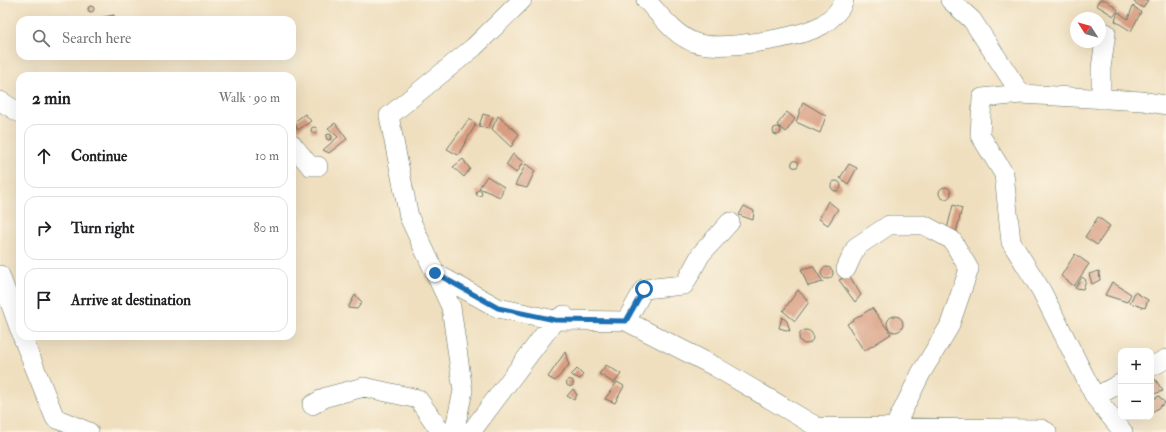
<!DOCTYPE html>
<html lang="en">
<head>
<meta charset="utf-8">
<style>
  :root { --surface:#fff; --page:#f6f6f6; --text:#202124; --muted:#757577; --line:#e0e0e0 }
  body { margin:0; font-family:"IM FELL Double Pica",serif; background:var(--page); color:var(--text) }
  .controls { position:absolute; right:12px; bottom:12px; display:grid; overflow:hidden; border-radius:8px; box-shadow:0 4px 16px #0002 }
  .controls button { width:36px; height:36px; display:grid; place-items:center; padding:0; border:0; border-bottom:1px solid var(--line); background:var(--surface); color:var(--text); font:20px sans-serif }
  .compass { position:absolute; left:1070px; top:12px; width:36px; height:36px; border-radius:50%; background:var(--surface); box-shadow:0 4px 16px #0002; rotate:306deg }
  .stop { position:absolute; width:12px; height:12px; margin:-9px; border:3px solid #1f6fb2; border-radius:50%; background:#fff }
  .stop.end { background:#1f6fb2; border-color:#fff; box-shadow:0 1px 4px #0008 }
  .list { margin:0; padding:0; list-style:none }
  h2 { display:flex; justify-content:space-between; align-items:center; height:52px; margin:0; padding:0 16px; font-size:17px }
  h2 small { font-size:13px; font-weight:400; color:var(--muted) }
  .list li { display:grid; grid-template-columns:26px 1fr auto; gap:12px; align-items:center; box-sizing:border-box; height:64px; margin:0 8px 8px; padding:0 8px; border:1px solid var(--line); border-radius:12px }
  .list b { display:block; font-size:15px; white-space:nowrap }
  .list em { font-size:13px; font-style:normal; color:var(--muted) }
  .icon { flex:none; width:22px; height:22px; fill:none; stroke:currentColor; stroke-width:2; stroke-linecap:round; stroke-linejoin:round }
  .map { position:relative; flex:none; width:1166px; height:432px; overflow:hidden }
  .search { position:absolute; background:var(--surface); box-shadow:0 4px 16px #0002; left:16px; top:16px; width:280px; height:44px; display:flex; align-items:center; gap:10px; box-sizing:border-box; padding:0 14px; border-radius:12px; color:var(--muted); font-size:15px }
  .panel { position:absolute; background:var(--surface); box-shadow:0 4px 16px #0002; left:16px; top:72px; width:280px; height:268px; border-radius:12px }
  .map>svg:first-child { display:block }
  .building { fill:#d89d82 }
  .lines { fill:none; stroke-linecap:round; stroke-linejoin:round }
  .street-casing { stroke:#687665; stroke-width:20 }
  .street { stroke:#fff; stroke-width:19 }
  .route { stroke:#1f6fb2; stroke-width:5 }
</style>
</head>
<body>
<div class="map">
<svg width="1166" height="432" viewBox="0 0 1166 432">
  <rect width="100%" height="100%" fill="#fcf5e5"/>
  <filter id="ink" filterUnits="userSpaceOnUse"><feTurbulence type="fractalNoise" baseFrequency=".025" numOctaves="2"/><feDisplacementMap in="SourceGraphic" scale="8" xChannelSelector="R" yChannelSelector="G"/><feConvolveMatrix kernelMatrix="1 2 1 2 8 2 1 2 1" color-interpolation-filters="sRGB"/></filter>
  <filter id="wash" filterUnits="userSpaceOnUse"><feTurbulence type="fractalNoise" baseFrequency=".012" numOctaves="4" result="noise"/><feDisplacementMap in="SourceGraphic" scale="16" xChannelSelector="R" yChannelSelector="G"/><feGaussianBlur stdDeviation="0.9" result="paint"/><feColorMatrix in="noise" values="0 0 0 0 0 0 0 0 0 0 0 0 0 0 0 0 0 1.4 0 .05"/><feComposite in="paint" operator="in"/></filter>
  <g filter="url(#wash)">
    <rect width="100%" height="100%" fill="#efdfbf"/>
    <g id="blocks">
      <path class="building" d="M1100 0H1106L1118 10 1114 16 1096 5Z
        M1135 0H1148L1143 8 1134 2Z
        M88 9a3 3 0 1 1 6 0a3 3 0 1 1-6 0Z
        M1133 6 1141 12 1131 31 1115 21 1118 12 1128 19Z
        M114 15 115 20H94V19Z
        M803 102 826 116 820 133 796 122Z
        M787 112 795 119 786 132 777 125Z
        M305 114 311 121 298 130 294 122Z
        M483 114 493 117 488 129 479 126Z
        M498 116 519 134 511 147 492 129Z
        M469 119 476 124 458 155 447 149Z
        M335 123 347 139 329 153 323 150 338 137 328 128Z
        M773 131a4 4 0 1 1 8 0a4 4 0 1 1-8 0Z
        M311 130a3 3 0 1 1 6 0a3 3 0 1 1-6 0Z
        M326 137a3 3 0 1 1 6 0a3 3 0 1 1-6 0Z
        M513 154 523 162 516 173 506 165Z
        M463 159 470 169 464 177 453 167Z
        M791.5 164a3.5 3.5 0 1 1 7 0a3.5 3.5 0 1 1-7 0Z
        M526 164 535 171 527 188 515 185Z
        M849 164 857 168 848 184 840 178Z
        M487 176 504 187 500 197 479 188Z
        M831 186a5 5 0 1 1 10 0a5 5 0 1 1-10 0Z
        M939 193a6 6 0 1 1 12 0a6 6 0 1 1-12 0Z
        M476 193a3 3 0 1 1 6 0a3 3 0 1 1-6 0Z
        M828 201 838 209 828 225 819 219Z
        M953 205 962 208 956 233 947 229Z
        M744 206 754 211 753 220 739 215Z
        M1098 217 1110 226 1097 245 1085 237Z
        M1075 254 1089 264 1074 286 1061 276Z
        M813 266 823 282 808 286 801 269Z
        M821 273a6 6 0 1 1 12 0a6 6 0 1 1-12 0Z
        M1099 271 1100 280 1092 284 1089 274Z
        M849 275 861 295 855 302 839 280Z
        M1082 277 1086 280 1083 289 1075 288Z
        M1112 282 1131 294 1127 302 1105 295Z
        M798 290 809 302 795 321 783 311Z
        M1135 292 1148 300 1145 308 1130 303Z
        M355 295 362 302 357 309 348 308Z
        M872 308 891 334 864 351 847 324Z
        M887 324a8 8 0 1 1 16 0a8 8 0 1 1-16 0Z
        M782 317 787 321 790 331 779 328Z
        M799 337a7 7 0 1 1 14 0a7 7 0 1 1-14 0Z
        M565 352 569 365 555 381 548 377Z
        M606 365 621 374 614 383 599 374Z
        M577 369 583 375 580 379 571 375Z
        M1155 379 1163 391 1151 395V381Z
        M566.5 383a3.5 3.5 0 1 1 7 0a3.5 3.5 0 1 1-7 0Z
        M617 382 624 386 615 403 605 399Z
        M573 389 577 395 574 400 567 396Z
        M1159 396 1165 403 1151 413V400Z"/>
    </g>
  </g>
  <g filter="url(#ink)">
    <use href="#blocks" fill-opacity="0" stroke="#687665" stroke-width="1"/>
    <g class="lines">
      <g class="street-casing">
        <path id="street" d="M646 0C660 15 676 37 696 43 722 51 799 38 822 25 831 19 841 10 844 0
          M950 0 972 20 1021 94 1142 101 1166 105
          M1021 94 982 98 980 135 1004 174 1011 242 1041 290 1095 397 1121 383
          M1101 99V68L1106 33
          M0 101 20 113
          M292 144 310 166H318
          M846 269 856 247 889 225H924L952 240 969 269 949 327 921 373 892 432
          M435 273 498 308 555 320 626 321 714 366 817 427 1041 429 1047 432
          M0 275 20 330
          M626 321 644 289 684 285 701 254 730 222
          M22 336 55 418 89 432
          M1151 367 1166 359
          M1095 397 1123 432
          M312 405 326 397 364 387 418 399 441 432
          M454 432 463 391 451 307 409 217 389 116 474 47 522 0
          M471 432 555 320 564 315"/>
      </g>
      <use href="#street" class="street"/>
    </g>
  </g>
  <g class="lines" filter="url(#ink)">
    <path class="route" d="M435 273 498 308 555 320 626 321 644 289"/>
  </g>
</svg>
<div class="controls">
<button>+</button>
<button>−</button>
</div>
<svg class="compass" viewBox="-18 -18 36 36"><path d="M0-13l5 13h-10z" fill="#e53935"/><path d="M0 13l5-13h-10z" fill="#757577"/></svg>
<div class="stop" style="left:644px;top:289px"></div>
<div class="stop end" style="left:435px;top:273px"></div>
<div class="search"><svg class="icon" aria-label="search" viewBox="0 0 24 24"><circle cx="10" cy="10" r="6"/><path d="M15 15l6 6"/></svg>Search here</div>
<section class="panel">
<h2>2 min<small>Walk · 90 m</small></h2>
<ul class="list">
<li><svg class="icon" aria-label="ahead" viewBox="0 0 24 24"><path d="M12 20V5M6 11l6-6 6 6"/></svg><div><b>Continue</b></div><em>10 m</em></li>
<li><svg class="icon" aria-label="right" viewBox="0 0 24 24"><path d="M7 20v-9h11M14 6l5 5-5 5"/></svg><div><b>Turn right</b></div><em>80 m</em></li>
<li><svg class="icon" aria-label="arrive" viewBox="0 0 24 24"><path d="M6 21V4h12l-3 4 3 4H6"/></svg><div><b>Arrive at destination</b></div></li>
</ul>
</section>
</div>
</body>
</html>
